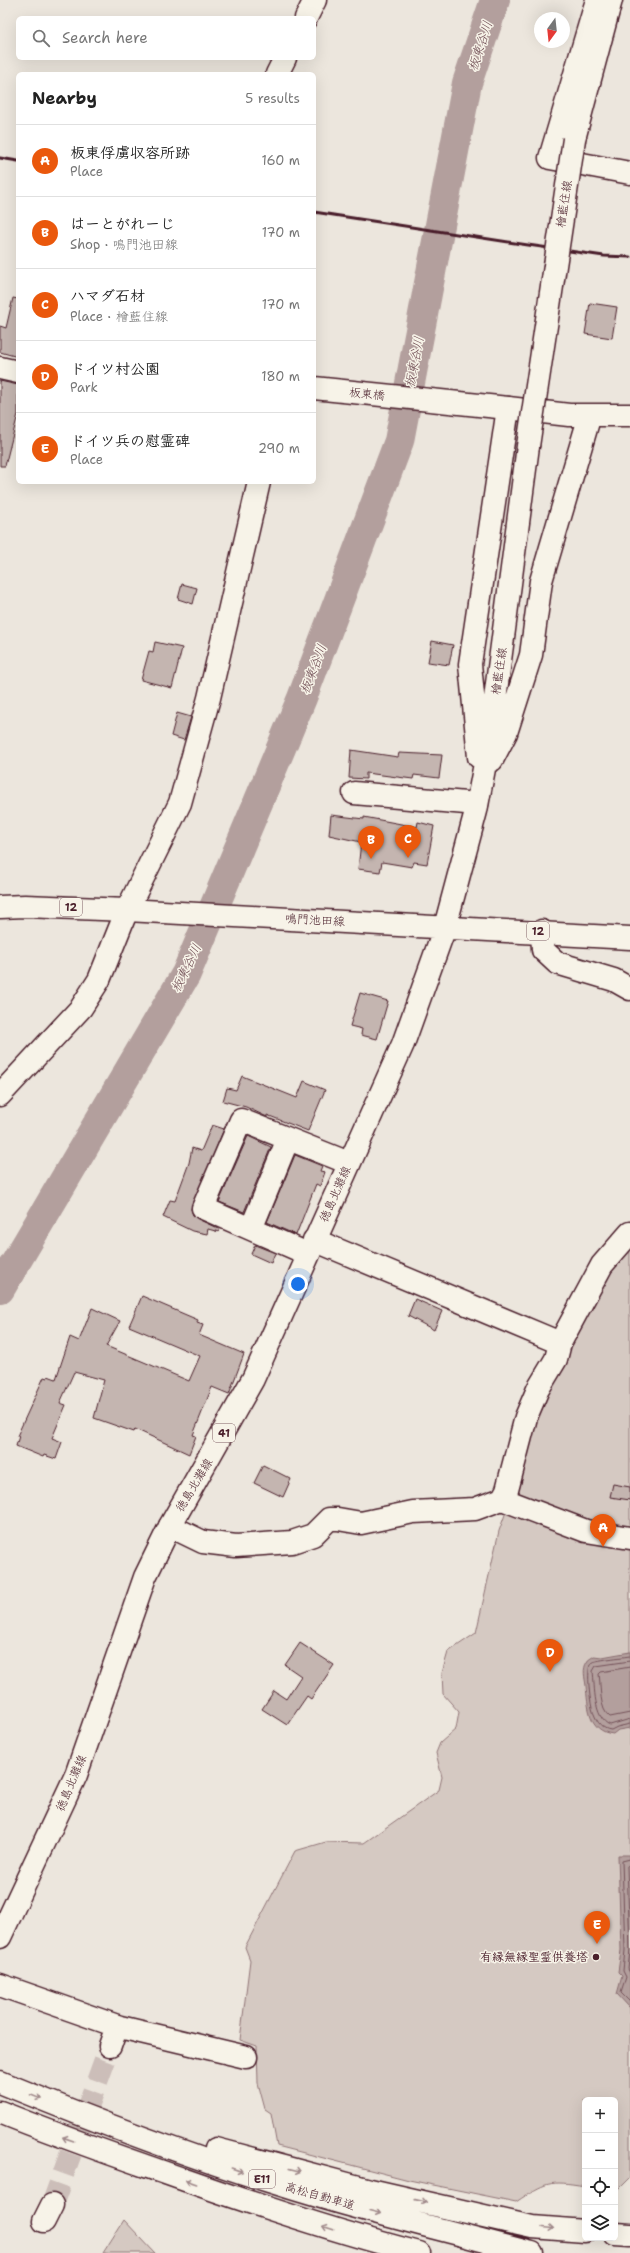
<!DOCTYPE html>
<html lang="en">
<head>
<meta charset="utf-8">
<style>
  :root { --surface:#fff; --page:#f6f6f6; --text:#222; --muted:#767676; --line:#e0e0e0; --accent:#ea580c }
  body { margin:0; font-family:"Shantell Sans","Klee One",sans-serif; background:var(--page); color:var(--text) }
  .controls { position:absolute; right:12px; bottom:12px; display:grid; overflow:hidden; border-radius:6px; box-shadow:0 4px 16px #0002 }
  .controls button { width:36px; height:36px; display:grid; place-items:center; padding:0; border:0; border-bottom:1px solid var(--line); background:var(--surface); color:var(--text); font:20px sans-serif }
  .compass { position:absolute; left:534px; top:12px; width:36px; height:36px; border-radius:50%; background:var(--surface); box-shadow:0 4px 16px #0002; rotate:195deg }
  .you { position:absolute; left:298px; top:1284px; width:14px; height:14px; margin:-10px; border:3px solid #fff; border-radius:50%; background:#1a73e8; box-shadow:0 0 0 6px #1a73e833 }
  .badge { display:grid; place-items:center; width:26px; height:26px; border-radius:50%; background:var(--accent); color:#fff; font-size:13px; font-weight:700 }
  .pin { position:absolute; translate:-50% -33px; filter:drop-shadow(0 1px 2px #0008) }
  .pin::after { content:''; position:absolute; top:21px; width:14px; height:12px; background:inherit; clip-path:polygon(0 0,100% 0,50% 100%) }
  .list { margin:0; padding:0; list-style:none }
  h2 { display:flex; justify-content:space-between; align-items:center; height:52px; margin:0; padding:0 16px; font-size:17px }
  h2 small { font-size:13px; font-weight:400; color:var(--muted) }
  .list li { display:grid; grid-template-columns:26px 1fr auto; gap:12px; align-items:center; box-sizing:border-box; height:72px; padding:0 16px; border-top:1px solid var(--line) }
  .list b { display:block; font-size:15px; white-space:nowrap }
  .list p { margin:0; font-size:13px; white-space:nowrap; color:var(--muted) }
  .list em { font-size:13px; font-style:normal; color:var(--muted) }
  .icon { flex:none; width:22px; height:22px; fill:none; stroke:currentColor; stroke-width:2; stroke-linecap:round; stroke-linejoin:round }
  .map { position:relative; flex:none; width:630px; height:2253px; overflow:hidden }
  .search { position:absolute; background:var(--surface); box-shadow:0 4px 16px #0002; left:16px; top:16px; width:300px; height:44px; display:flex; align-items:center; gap:10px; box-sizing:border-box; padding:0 14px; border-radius:6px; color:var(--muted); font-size:15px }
  .panel { position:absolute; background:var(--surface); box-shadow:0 4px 16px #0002; left:16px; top:72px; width:300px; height:412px; border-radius:6px }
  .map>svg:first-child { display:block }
  .green { fill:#d5c9c2; stroke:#907476 }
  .water { fill:#b39f9d; stroke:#896c6f }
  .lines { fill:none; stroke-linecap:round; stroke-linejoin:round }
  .shore { stroke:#745259; stroke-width:1 }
  .river { stroke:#b39f9d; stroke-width:30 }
  .building { fill:#c4b5b0; stroke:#4a1f2b }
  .minor-tunnel { stroke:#ccbeb9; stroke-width:22; stroke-dasharray:22 11; stroke-linecap:butt }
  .minor-casing { stroke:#4a1f2b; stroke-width:25 }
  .major-casing { stroke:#4a1f2b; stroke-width:25 }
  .highway-casing { stroke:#4a1f2b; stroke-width:25 }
  .minor { stroke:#f7f3e8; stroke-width:22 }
  .major { stroke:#f7f3e8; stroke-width:22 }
  .highway { stroke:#f7f3e8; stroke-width:22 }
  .rail { stroke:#4a1f2b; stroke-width:3 }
  .major-bridge-casing { stroke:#4a1f2b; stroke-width:25; stroke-linecap:butt }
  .major-bridge { stroke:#f7f3e8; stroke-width:22 }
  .oneway { stroke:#a0898a }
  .poi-dot { fill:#4a1f2b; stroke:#f7f3e8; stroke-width:1.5 }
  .labels { text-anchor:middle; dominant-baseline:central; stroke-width:3; stroke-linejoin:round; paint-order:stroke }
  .shield { fill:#f7f3e8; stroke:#7e5f64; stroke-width:1 }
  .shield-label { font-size:11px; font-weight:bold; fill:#4a1f2b }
  .street-label { font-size:12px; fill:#4a1f2b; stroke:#f7f3e8 }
  .poi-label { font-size:12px; font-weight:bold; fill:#4a1f2b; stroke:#f7f3e8; text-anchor:end }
  .water-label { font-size:13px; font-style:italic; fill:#6f4c53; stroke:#f7f3e8 }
</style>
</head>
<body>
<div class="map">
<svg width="630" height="2253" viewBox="0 0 630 2253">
  <rect width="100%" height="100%" fill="#ece6dd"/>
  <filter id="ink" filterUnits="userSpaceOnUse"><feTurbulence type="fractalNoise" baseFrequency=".025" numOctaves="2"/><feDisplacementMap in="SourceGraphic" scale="8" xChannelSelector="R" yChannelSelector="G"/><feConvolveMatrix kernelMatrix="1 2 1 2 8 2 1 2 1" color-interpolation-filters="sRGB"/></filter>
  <g filter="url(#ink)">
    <path class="green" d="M630 1240V2178L620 2188 615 2189V2100H585V2186C549 2180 546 2182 516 2202L409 2180 277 2146 271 2113 265 2109 258 2083 257 2046 240 2040 250 1960 245 1947 295 1851 326 1842 364 1843 439 1790 442 1777 436 1753 440 1743 456 1729 459 1712 443 1694 442 1673 448 1652 476 1633 499 1531 514 1490 532 1419 566 1341Z
      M124 2220 155 2253H103Z"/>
    <path class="water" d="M630 1652V1728L618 1730 613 1734C588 1731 588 1706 586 1686 585 1678 582 1669 587 1662 588 1659 592 1658 594 1656L602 1657Z
      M618 1855H630V2008L617 1994 622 1976 618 1972 621 1950Z"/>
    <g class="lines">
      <path class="shore" d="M630 1656C624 1657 593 1660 591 1663 586 1668 590 1707 594 1714 597 1722 602 1729 611 1730L617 1727 630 1724
        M630 1661 596 1666 593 1671C595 1687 593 1718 610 1725L630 1719
        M630 1667 601 1672 599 1674C601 1686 599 1710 610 1717L630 1713
        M630 1859 622 1861 625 1950 623 1971 626 1977 621 1993 630 2002
        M630 1864 627 1866 630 1950 628 1969 630 1973"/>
      <path class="river" d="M0 1289 186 974 302 698 399 441 467 83 495 0"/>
    </g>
    <path class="building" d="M13 298 18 299V357L0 352V326L6 328Z
      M590 303 617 307 612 338 585 334Z
      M0 381 18 385V414L5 466H0Z
      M182 584 197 588 193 604 178 599Z
      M432 641 453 645 449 665 428 662Z
      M155 642 182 648 172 688 141 680 149 651 153 652Z
      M177 713 191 717 184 740 171 736Z
      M351 750 398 757 399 753 442 755 439 778 414 775 413 779 366 773V779L349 778Z
      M331 815 364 819V817L417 827 418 822 434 826 427 864 414 862 412 867 382 862 380 872 358 869 361 842 329 835Z
      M360 993 388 1001 377 1039 361 1035 362 1029 350 1026Z
      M242 1076 297 1098 304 1081 325 1090 308 1131 267 1115V1117L246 1107 223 1101 227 1088 236 1090Z
      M212 1125 224 1129 191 1209 193 1215 198 1219 219 1229V1232L208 1229 207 1234 192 1231 163 1217 170 1200 175 1201 189 1163 192 1148 201 1151Z
      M248 1136 271 1147 244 1212 219 1202Z
      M295 1155 322 1166 320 1171 325 1172 320 1186 316 1184 296 1235 267 1222Z
      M255 1245 275 1253 271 1263 251 1254Z
      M142 1296 198 1320 197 1323 203 1325 199 1335 244 1354 229 1394 212 1387 193 1435 196 1436 189 1454 135 1429 134 1432 94 1418 104 1380 74 1372 60 1403 66 1405 52 1438 62 1442 56 1459 44 1455 43 1457 16 1446 19 1436H17L44 1377 47 1378 48 1376 56 1379 70 1337 79 1341 92 1308 120 1321 106 1346 189 1381 200 1356 129 1326Z
      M415 1299 442 1311 434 1330 408 1316Z
      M263 1465 291 1479 283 1497 254 1483Z
      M613 1484 630 1487V1500L610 1497Z
      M300 1643 334 1665 311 1699 307 1696 287 1725 262 1709 274 1691 286 1699 301 1676 285 1665Z"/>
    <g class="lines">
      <path class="minor-tunnel" d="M52 2205 110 2046"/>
      <g class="minor-casing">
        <path id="minor" d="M597 0 550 158 630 173
          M306 18 315 0
          M277 74 285 58
          M0 368 18 372
          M314 388 508 408
          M354 793 477 804
          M542 931 543 950 557 963 614 980 630 989
          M0 1095 81 1008 99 980 127 910 180 803 209 698 259 482
          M251 1229 288 1139
          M314 1240 560 1343
          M308 1254 203 1208 241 1120 349 1163
          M502 1499 586 1531 630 1538
          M170 1526 203 1542 236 1546 292 1542 313 1535 329 1519H338L361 1523 413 1512 475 1509 502 1499 507 1490 526 1417 538 1389 556 1359 560 1343 602 1265 630 1233
          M0 1985 120 2027 246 2057
          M110 2046 117 2026
          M44 2221 52 2205"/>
      </g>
      <g class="major-casing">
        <path id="major" d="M574 139 611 0
          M479 757 470 664 508 408 569 415H630
          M492 760 506 733 531 655 541 581 590 415
          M0 907 25 906 127 910 630 938
          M0 1937 76 1775 145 1577 170 1526 253 1379 403 1044 445 927 476 811 490 737 528 446"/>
      </g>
      <g class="highway-casing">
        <path id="highway" d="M0 2082C88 2118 178 2153 269 2181 356 2209 444 2230 532 2253
          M0 2112C61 2137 123 2158 185 2180 262 2207 340 2233 419 2253
          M216 2149 370 2190 532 2227 585 2231
          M615 2234 630 2235"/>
      </g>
      <use href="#minor" class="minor"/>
      <use href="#major" class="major"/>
      <use href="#highway" class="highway"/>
      <path class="rail" d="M0 158 18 161
        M314 212 528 245 604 256 630 257"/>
      <g class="major-bridge-casing">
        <path id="major-bridge" d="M528 446 574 139"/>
      </g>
      <use href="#major-bridge" class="major-bridge"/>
    </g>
    <defs><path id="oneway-shaft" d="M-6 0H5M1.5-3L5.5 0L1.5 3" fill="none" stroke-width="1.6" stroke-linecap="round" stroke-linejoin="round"/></defs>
    <g class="oneway">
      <use href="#oneway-shaft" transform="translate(36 2097) rotate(22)"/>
      <use href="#oneway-shaft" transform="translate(68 2139) rotate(-161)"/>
      <use href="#oneway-shaft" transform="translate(237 2170) rotate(19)"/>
      <use href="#oneway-shaft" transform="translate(295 2170) rotate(15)"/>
      <use href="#oneway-shaft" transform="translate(191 2182) rotate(-161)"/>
      <use href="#oneway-shaft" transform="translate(421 2201) rotate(13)"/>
      <use href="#oneway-shaft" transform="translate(375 2212) rotate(15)"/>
      <use href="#oneway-shaft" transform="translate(328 2228) rotate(-162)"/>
      <use href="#oneway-shaft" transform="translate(548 2228) rotate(5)"/>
    </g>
  </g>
  <circle class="poi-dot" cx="596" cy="1957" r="4"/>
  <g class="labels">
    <g class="shield">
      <rect x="60" y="898" width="22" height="18" rx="3"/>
      <rect x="527" y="922" width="22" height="18" rx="3"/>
      <rect x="213" y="1424" width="22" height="18" rx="3"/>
      <rect x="249" y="2170" width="26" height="18" rx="3"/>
    </g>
    <g class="shield-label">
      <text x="71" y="907">12</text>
      <text x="538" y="931">12</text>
      <text x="224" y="1433">41</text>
      <text x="262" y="2179">E11</text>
    </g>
    <g class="street-label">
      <text transform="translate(564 204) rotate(-81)">檜藍住線</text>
      <text transform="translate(367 394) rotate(6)">板東橋</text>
      <text transform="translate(499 671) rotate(-82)">檜藍住線</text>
      <text transform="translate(315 920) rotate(3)">鳴門池田線</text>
      <text transform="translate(335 1194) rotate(-66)">徳島北灘線</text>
      <text transform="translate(194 1485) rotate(-59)">徳島北灘線</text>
      <text transform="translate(71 1783) rotate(-67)">徳島北灘線</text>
      <text transform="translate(320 2196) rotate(16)">高松自動車道</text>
    </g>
    <g class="poi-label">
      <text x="588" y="1957">有縁無縁聖霊供養塔</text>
    </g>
    <g class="water-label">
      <text transform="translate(480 46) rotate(-72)">板東谷川</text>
      <text transform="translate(414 362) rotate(-79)">板東谷川</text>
      <text transform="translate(313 669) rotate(-69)">板東谷川</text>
      <text transform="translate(186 968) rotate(-64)">板東谷川</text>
    </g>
  </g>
</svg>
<div class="controls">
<button>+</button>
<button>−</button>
<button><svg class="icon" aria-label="locate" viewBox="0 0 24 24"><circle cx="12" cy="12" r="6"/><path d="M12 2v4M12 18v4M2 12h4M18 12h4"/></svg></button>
<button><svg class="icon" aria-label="layers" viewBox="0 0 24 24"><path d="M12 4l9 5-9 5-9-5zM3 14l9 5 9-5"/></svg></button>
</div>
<svg class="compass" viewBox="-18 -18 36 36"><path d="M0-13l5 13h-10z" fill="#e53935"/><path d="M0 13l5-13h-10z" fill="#767676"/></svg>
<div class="you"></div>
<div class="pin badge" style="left:603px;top:1547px">A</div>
<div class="pin badge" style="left:371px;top:859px">B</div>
<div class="pin badge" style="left:408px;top:858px">C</div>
<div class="pin badge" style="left:550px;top:1672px">D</div>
<div class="pin badge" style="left:597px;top:1944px">E</div>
<div class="search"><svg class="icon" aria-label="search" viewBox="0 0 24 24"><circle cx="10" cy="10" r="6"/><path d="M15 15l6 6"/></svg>Search here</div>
<section class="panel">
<h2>Nearby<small>5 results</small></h2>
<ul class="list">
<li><span class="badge">A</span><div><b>板東俘虜収容所跡</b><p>Place</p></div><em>160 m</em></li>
<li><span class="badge">B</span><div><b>はーとがれーじ</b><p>Shop · 鳴門池田線</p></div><em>170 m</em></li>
<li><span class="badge">C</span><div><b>ハマダ石材</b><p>Place · 檜藍住線</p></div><em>170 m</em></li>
<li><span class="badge">D</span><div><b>ドイツ村公園</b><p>Park</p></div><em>180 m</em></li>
<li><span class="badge">E</span><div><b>ドイツ兵の慰霊碑</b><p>Place</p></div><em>290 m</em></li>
</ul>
</section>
</div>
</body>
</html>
